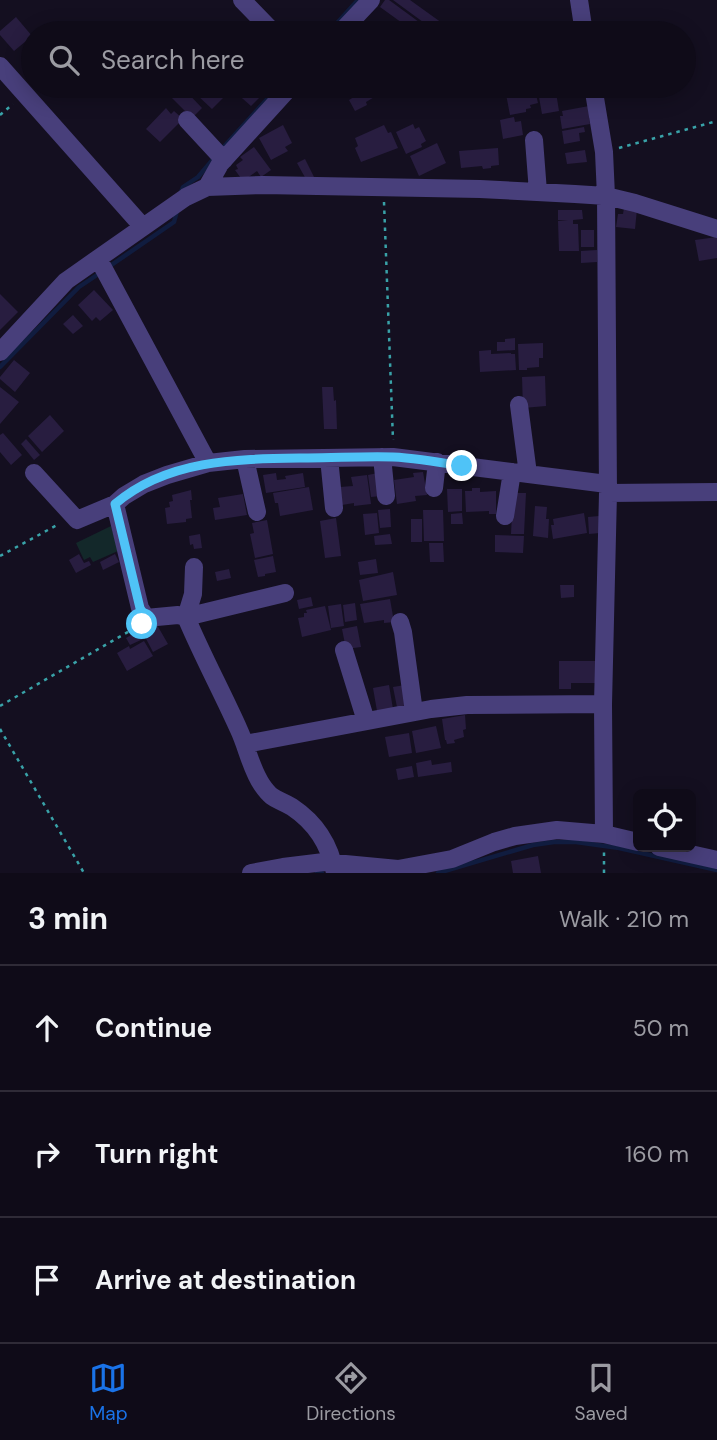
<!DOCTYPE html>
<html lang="en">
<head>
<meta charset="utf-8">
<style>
  :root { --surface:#0f0b18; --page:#181421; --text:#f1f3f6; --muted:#9b9ba2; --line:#2f2b37; --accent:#1a73e8 }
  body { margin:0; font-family:"DM Sans",sans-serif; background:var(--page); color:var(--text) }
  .controls { position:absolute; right:21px; bottom:21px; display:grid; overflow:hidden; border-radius:10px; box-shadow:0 4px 18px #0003 }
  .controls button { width:63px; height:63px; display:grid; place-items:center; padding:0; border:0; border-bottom:2px solid var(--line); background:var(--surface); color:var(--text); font:35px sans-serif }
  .stop { position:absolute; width:21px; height:21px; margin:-16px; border:5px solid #4fc3f7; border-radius:50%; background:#fff }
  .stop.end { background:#4fc3f7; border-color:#fff; box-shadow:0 2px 7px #0008 }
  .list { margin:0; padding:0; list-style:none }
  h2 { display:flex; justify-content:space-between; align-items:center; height:91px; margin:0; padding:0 28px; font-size:30px }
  h2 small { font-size:23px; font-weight:400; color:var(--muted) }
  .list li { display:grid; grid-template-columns:46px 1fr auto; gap:21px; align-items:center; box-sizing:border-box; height:126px; padding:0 28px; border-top:2px solid var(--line) }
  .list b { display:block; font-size:26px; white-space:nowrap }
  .list em { font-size:23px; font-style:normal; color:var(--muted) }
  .icon { flex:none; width:38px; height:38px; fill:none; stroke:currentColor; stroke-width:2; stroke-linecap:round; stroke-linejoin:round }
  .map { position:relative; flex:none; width:717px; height:873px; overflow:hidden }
  .search { position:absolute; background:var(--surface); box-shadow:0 4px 18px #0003; left:21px; right:21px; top:21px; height:77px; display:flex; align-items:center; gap:18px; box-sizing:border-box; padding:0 24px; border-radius:38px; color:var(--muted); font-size:26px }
  .sheet { height:469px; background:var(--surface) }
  nav { display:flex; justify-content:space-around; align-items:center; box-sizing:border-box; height:98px; border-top:2px solid var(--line); background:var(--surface); font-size:19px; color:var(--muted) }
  nav a { display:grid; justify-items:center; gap:4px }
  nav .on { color:var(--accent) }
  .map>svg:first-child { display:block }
  .green { fill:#13282a }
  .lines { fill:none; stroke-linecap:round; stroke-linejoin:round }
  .stream { stroke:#101c3f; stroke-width:4.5 }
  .building { fill:#281d40 }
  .path { stroke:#39a2a8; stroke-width:2.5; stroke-dasharray:3.5 5; stroke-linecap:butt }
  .minor { stroke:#483f7b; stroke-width:18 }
  .route { stroke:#4fc3f7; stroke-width:9 }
</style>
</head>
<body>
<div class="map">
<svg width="717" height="873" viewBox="0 0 717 873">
  <rect width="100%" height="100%" fill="#140f20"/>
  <path class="green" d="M111 526 118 551 93 562 90 557 84 560 76 543Z"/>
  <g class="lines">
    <path class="stream" d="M328 33 358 0
      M221 150 279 86
      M181 192 183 187 198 177 215 157
      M107 268 174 222 177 211
      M0 367 79 287 100 273
      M317 873H322
      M438 873 533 845 554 842H576L619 848 717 870"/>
  </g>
  <path class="building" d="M385 0H389L434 33H416L380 7Z
    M393 0H410L449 28 445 33H438Z
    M16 17 32 36 14 51 0 35V31Z
    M564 25V33H481V31Z
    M206 86H224L230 91 212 109 197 95Z
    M238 86H248L260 97 251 106 234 91Z
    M372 86H391L393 89 380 97Z
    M534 86 538 103 530 105 531 108 526 109V112L510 115 505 89Z
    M537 86H555L559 111 542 114Z
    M182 87 202 108 192 118 171 97Z
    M371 87 376 96 366 102 367 105 355 111 349 100 359 94 357 91 363 88 364 91Z
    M589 106 592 118H589L590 124 562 129 560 116H563L562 111Z
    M166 108 171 114 174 111 183 119 160 142 146 129Z
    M514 117 515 122 521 121 523 135 503 139 500 120Z
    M413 124 415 129 419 127 426 141 421 144 422 147 406 154 396 132Z
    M283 125 292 143 285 147 288 151 271 160 259 138Z
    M384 125 388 133 391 132 398 148 361 162 355 148 358 146 355 138Z
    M584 127 585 132 579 133 580 141 564 144 562 131Z
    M437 143 446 163 419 176 410 156Z
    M254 147 271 170 261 177 257 171 243 181 235 170 238 169 236 165 243 160 240 157Z
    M498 148 499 165 491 166V168L483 169 482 166 461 168 459 151Z
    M585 150 587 162 567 164 565 153Z
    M305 159 314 177 307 181 297 163Z
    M624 208 637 209 635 229 616 227 618 214H623Z
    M558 210H582L583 219 573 220V224H578L579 251H559L558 221H568L558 220Z
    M581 230H594V247H581Z
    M717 237V258L699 261 695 240Z
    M597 250V262L581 263V251Z
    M94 290 113 310 100 321 96 317 92 321 78 305Z
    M0 294 18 312 0 330Z
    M73 315 83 326 73 334 63 324Z
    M515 338V350L497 351V342H505V339Z
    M543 343V358H539V367L527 368V370H519L518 344Z
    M491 350V354L511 353V354H515L516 370 480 372 479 351Z
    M14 360 30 373 15 392 0 379V377Z
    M545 376 546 406 523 408 522 377Z
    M0 387 19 402 0 424Z
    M322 387H333L334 401 336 400 337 429H324Z
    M50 415 64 431 42 452 28 436Z
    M3 433 22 455 11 465 0 452V435Z
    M26 439 40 455 34 460 21 444Z
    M423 472 427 495 415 496 416 501 397 504 394 480 414 477 413 473Z
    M276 473 277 480 286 479 285 476 303 473 305 487 266 493 263 475Z
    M378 473 381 496 371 497 368 475Z
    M367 475 371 504 354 506V503L342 505 340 487 353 486 351 477Z
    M309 487 313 510 280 516 278 503H275L273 493Z
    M472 488H480V492L496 491V514H489V511L466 512 465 491H472Z
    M447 489H462V511L448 512Z
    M191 490 192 500H190L192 518 186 519V522L167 524 165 508 170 507 169 502 173 501 172 495Z
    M513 493H526L524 534H511Z
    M243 494 247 515 215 520 213 508 220 507 218 498Z
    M535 506 547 507 546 519H549L548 538 533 536Z
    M390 509 391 527 380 528 378 510Z
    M423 510H443L444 541H424Z
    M377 513 379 533 365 535 363 514Z
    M462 513 463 524H451V514Z
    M584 513 587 533 553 539 551 525H554L553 519Z
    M599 516 600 533 589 534 588 517Z
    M336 518 341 556 325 558 320 521Z
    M411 519H422V542H411Z
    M267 520 273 554 255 558 250 534 254 533 252 523Z
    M200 534 202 548 194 549 193 544 190 545 189 536Z
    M390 534 392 544 375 545 374 536Z
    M495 535 524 536 523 553 495 552Z
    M429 543H443L444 562H430Z
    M79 554 84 563 89 561 91 565 76 573 69 560Z
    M115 554 119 562 103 570 100 562Z
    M273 556 276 572 265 574V576L258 577 254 560Z
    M376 559 378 573 360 575 358 562Z
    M229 569 231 578 217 581 215 572Z
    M393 572 397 595 363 601 359 580Z
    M560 585H574V597L561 598Z
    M311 597 313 606 299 609 297 600Z
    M390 599 394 622 384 623V620L364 623 360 604Z
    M355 603 357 620 345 622 343 605Z
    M341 604 344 626 331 628 328 606Z
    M325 606 331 630 302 637 298 618 304 617V613H307L306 610Z
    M157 625 168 644 153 652 143 633Z
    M357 626 361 647 346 649 342 629Z
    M138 631 143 639 130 645 126 638Z
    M144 641 153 656 127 671 117 653 129 646 130 649Z
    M559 661H600L599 683H571V689H559Z
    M389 685 393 709 377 711 373 688Z
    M405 685 409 705 397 707 393 687Z
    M465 715 466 729 463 730 464 737 454 740 455 743 447 744 446 740H445L442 719Z
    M436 726 441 748 416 753 412 731Z
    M409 733 412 753 389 757 385 737Z
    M431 760 432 765 451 762 452 772 418 777 416 763Z
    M412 766 414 777 398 780 396 769Z
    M538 856 541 873H513L511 861Z"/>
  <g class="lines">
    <path class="path" d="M0 115 13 104
      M619 148 717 121
      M384 202 393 440
      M0 556 59 524
      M0 706 133 629
      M0 729 84 873
      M604 873V851"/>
    <path class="minor" d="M242 0 274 33
      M579 0 584 33
      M340 33 371 0
      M0 66 143 227
      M593 86 604 152 606 196 608 493 603 704 604 834
      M187 120 224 160
      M534 140 538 192
      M207 187 220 164 291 86
      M99 260 208 463
      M0 352 66 281 186 197 207 187 263 185 480 189 575 194 606 196 635 203 717 229
      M519 405 528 474
      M382 457 386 496
      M329 458 334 508
      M245 459 257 512
      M34 473 77 520 115 504
      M434 488 437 462
      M608 493 717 492
      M505 516 512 472
      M194 567 193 594 186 617 285 593
      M400 622 403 632 414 712
      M344 650 366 721
      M245 744 431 709 467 705 603 704
      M659 847 717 860
      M251 873 283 867 324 862 398 869 452 859 494 842 515 836 557 830 604 834 638 842
      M335 873C330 845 316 823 292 807 277 798 273 801 262 785 251 769 247 747 239 730 222 692 202 655 186 617L178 615 146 618 140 608 115 504 124 496 144 484 167 475 208 463 245 459 393 457 607 484"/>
  </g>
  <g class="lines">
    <path class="route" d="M142 624 146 618 140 608 115 504C169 458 241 459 308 458 336 458 365 456 393 457 416 458 439 462 462 466"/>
  </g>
</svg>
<div class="controls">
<button><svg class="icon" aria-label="locate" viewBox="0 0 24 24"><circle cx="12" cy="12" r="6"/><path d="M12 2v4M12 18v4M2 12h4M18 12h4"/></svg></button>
</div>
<div class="stop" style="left:142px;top:624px"></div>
<div class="stop end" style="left:462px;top:466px"></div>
<div class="search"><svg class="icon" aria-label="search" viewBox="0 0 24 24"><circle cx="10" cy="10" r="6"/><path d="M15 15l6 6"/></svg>Search here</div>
</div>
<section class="sheet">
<h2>3 min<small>Walk · 210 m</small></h2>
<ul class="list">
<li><svg class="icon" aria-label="ahead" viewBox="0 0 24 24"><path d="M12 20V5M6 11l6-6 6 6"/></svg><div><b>Continue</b></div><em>50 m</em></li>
<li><svg class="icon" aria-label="right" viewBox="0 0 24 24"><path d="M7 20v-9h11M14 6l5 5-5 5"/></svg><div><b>Turn right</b></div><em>160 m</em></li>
<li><svg class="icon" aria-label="arrive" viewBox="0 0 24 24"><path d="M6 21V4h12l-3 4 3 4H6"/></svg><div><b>Arrive at destination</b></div></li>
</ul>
</section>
<nav>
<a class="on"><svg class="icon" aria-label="map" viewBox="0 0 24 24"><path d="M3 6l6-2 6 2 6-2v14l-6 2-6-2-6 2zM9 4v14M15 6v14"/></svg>Map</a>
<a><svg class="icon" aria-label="directions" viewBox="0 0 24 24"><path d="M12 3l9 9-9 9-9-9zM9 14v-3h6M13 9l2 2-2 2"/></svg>Directions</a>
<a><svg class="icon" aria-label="saved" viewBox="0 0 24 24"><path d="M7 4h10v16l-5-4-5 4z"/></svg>Saved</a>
</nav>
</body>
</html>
